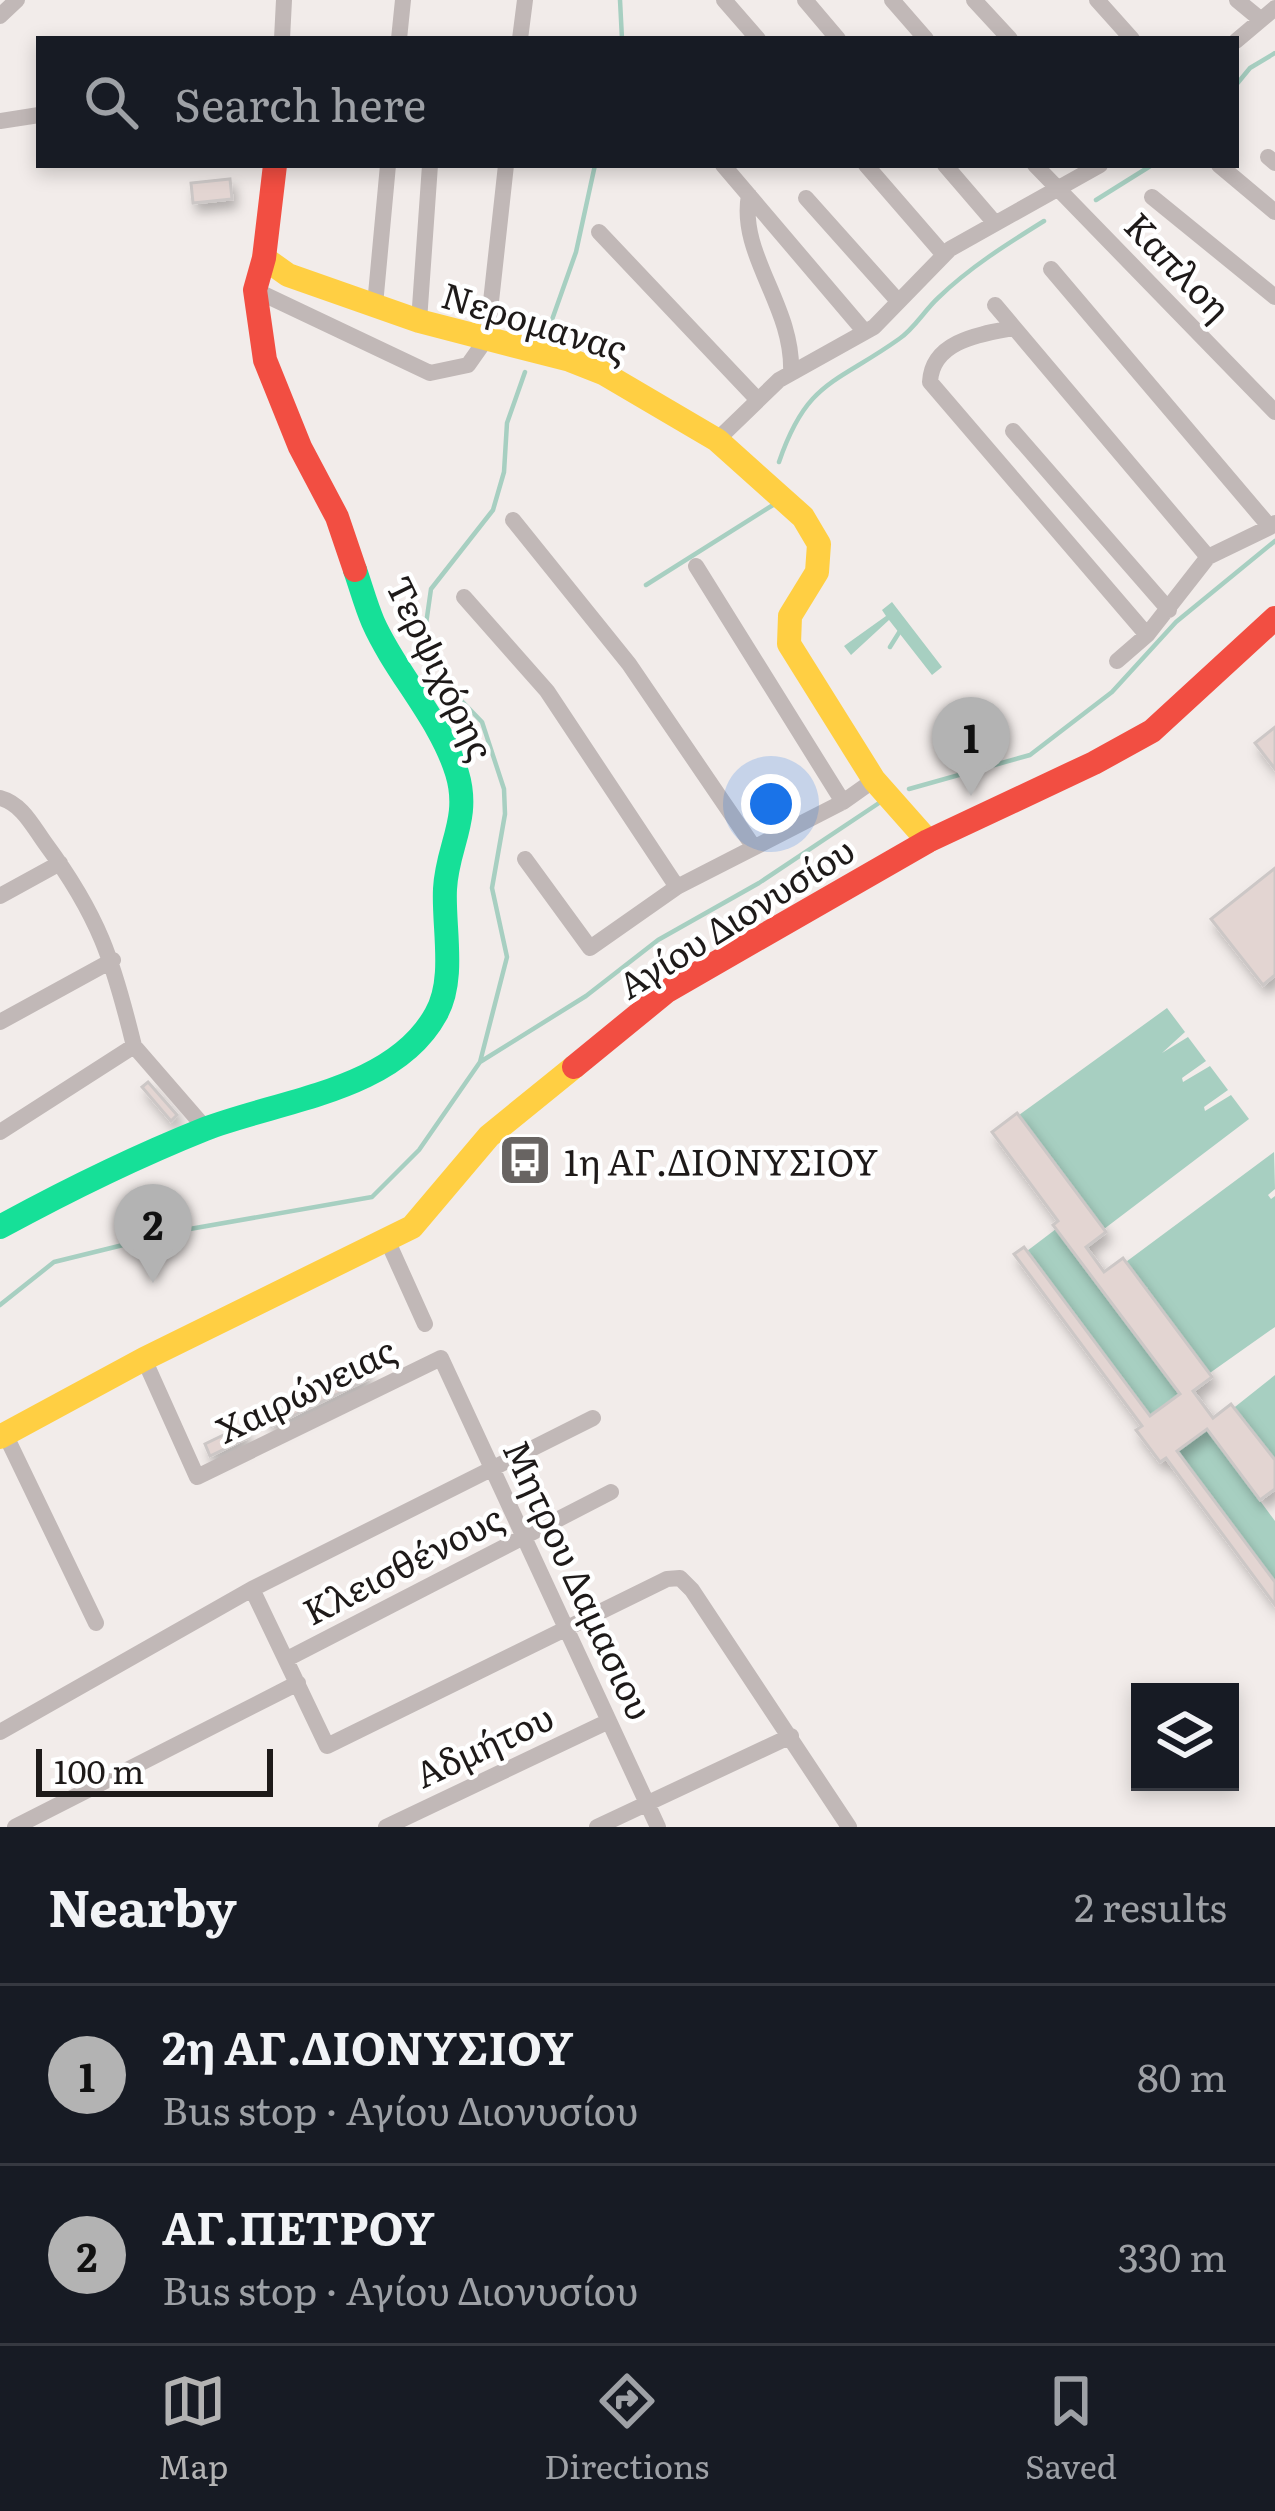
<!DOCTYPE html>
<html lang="en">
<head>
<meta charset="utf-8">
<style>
  :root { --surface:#171b24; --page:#242831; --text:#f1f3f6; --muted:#9ea1a6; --line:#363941; --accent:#b3b3b3 }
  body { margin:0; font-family:Literata,serif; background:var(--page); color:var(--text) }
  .controls { position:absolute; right:36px; bottom:36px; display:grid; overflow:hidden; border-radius:0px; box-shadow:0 6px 18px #0003 }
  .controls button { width:108px; height:108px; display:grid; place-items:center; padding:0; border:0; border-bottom:3px solid var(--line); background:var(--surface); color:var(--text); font:60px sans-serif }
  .scale { position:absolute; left:36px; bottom:30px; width:237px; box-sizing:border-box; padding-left:12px; border:6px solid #1e1a19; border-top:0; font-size:33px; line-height:42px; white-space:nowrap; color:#1e1a19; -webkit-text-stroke:9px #fff; paint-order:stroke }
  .you { position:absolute; left:771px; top:804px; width:42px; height:42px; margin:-30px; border:9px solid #fff; border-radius:50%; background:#1a73e8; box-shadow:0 0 0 18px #1a73e833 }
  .badge { display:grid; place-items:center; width:78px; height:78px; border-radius:50%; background:var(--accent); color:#111; font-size:39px; font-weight:700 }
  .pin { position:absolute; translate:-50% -99px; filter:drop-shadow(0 3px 6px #0008) }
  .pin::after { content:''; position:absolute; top:63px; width:42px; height:36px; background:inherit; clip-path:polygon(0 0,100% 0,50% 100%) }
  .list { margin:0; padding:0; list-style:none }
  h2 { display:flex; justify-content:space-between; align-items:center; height:156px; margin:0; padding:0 48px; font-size:51px }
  h2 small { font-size:39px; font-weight:400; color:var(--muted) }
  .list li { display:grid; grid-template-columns:78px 1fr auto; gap:36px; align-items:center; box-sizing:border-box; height:180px; padding:0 48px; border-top:3px solid var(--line) }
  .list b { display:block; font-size:45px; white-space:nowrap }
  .list p { margin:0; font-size:39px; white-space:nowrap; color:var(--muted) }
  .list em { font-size:39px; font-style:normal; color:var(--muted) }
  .icon { flex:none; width:66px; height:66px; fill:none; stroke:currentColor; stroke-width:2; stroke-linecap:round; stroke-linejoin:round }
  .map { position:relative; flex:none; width:1275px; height:1827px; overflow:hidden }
  .search { position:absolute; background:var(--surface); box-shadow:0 6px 18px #0003; left:36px; right:36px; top:36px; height:132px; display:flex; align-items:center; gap:30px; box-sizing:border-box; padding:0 42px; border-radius:0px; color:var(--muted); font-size:45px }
  .sheet { height:516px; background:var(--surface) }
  nav { display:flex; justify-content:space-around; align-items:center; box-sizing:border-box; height:168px; border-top:3px solid var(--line); background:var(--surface); font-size:33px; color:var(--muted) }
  nav a { display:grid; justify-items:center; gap:6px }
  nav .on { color:var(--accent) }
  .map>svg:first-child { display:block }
  .water { fill:#a7cfc1 }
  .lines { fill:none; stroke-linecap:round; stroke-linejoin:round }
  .stream { stroke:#a7cfc1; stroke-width:4.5 }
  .building { fill:#e3d5d2; stroke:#ccc7c6; stroke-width:3; filter:url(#shadow) }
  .street { stroke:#c1b8b7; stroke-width:16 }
  .fast { stroke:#16e098; stroke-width:24 }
  .slow { stroke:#ffcf43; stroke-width:24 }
  .jam { stroke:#f24e42; stroke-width:24 }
  .labels { text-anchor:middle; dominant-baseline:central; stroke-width:9; stroke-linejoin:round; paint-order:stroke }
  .street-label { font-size:36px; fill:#1e1a19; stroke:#fff }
  .poi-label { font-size:36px; fill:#1e1a19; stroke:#fff; text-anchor:start }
</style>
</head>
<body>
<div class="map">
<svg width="1275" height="1827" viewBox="0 0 1275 1827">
  <defs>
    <filter id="shadow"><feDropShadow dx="4.5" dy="8" stdDeviation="6" flood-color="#0004"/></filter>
  </defs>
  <rect width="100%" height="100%" fill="#f2ecea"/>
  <path class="water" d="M892 602 942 667 932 675 889 620 851 655 844 646 886 616 882 610Z
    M1167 1008 1185 1032 1162 1053 1188 1037 1206 1061 1182 1078 1183 1082 1210 1066 1228 1090 1204 1107 1205 1111 1231 1095 1249 1119 1104 1229 1019 1115Z
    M1274 1152 1275 1189 1268 1195 1271 1199 1275 1196V1327L1190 1387 1200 1360 1172 1363 1190 1345 1168 1358 1178 1331 1150 1334 1169 1317 1147 1329 1157 1302 1129 1305 1148 1287 1125 1300 1118 1290 1137 1275 1134 1273 1115 1287 1107 1276Z
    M1056 1229 1180 1394 1150 1416 1027 1251Z
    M1275 1375V1460L1237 1451 1257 1436 1253 1432 1234 1446 1245 1422 1242 1418 1216 1422Z
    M1207 1429 1275 1521V1582L1177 1451Z"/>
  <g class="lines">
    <path class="stream" d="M620 0 622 39
      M1236 85 1250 68 1275 53
      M1096 200 1152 165
      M548 331 576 252 595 165
      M779 462C807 380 836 384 899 339 914 329 924 311 938 298 970 267 1007 244 1044 221
      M646 585 773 505
      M890 647 900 631
      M909 789 1030 755 1112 692 1176 622 1275 541
      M480 1062 507 957 492 888 505 814 504 789 482 722 451 690 425 631 431 589 493 510 504 472 507 423 525 372
      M0 1305 54 1262 184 1230 372 1197 419 1150 480 1062 586 996 658 940 759 883 879 803"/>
  </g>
  <path class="building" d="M230 179 232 199 193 203 191 183Z
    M1275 727V769L1255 743Z
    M1275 868V975L1263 985 1211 919Z
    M148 1082 177 1115 171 1121 142 1087Z
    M1017 1113 1106 1232 1086 1247 1104 1272 1123 1258 1212 1377 1193 1391 1213 1418 1231 1404 1275 1460V1489L1260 1500 1207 1429 1177 1451 1275 1582V1605L1166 1458 1160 1462 1136 1430 1142 1426 1014 1254 1024 1247 1150 1416 1180 1394 1053 1225 1058 1221 992 1132Z
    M362 1366 368 1379 272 1426 266 1416Z
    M242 1426 247 1438 210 1456 205 1444Z"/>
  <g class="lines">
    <path class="street" d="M724 0 758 39
      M805 0 838 39
      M892 0 926 39
      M974 0 1010 39
      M1097 0 1132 39
      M1237 0 1260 19
      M0 16 17 0
      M282 39 284 0
      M399 39 403 0
      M520 39 525 0
      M1236 41 1275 8
      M0 121 39 115
      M1268 157 1275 163
      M723 165 865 332
      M866 165 944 255
      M945 165 994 222
      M1035 165 1275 412
      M1219 165 1275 212
      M749 195C738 255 794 306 791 373
      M1152 197 1275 297
      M806 198 898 301
      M599 232 757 399
      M1051 269 1270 527 1275 523
      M255 290 430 373 468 365 487 338 506 165
      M375 305 388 165
      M995 305 1208 557
      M419 321 430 165
      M1014 328C982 334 932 340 930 382L1147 635
      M1013 431 1169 610
      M717 440 779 380 874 327 950 249 1100 165
      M513 520 629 664 753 846
      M696 566 843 802
      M464 597 547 691 677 887
      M1117 661 1147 635 1208 557 1270 527
      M0 798C22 804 32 825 45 843 99 916 113 960 134 1046L0 1132
      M525 859 590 948 677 887 843 802 874 780
      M0 896 60 863
      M0 1022 113 960
      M134 1046 206 1129
      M388 1242 425 1324
      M144 1359 197 1477 441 1358 658 1827
      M5 1434 96 1623
      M252 1589 327 1746 667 1579 680 1578 692 1590 849 1827
      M287 1659 611 1492
      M0 1732 252 1589 593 1418
      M15 1827 298 1683
      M386 1827 609 1721
      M597 1827 791 1736"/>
    <path class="fast" d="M0 1227C66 1191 135 1157 205 1129 280 1100 394 1091 436 1014 456 979 443 927 445 889 447 846 471 819 457 773 440 718 396 674 373 622 366 606 361 587 355 570"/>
    <path class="slow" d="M264 258 288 275 419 321 570 360 603 373 717 440 803 517 819 544 817 572 790 616 789 644 874 780 928 841
      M0 1437 144 1359 412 1227 489 1136 574 1067"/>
    <path class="jam" d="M275 165 264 258 255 290 265 360 300 447 337 517 355 570
      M574 1067 667 991 928 841 1094 763 1152 731 1275 618"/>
  </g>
  <defs>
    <g id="bus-square" transform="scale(2.7)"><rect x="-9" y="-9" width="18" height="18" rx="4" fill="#686462" stroke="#fff"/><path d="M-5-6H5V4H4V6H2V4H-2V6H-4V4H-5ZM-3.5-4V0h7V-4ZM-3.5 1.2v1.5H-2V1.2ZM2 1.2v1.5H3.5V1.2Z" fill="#fff"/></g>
  </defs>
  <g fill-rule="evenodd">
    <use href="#bus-square" x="525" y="1160"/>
  </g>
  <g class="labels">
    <g class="street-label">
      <text transform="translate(1179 265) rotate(46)">Καπλοη</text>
      <text transform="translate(535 320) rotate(17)">Νερομανας</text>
      <text transform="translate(442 667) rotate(64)">Τερψιχόρης</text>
      <text transform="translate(735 916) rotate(-32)">Αγίου Διονυσίου</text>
      <text transform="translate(305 1388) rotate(-26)">Χαιρώνειας</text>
      <text transform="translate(402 1563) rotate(-27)">Κλεισθένους</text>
      <text transform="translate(580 1579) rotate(65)">Μητρου Δαμασιου</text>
      <text transform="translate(483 1744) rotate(-25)">Αδμήτου</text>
    </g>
    <g class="poi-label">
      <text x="564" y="1160">1η ΑΓ.ΔΙΟΝΥΣΙΟΥ</text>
    </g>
  </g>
</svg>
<div class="controls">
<button><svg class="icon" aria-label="layers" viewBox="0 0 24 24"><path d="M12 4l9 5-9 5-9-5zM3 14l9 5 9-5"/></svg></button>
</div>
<div class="scale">100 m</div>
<div class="you"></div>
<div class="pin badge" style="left:971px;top:796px">1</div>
<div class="pin badge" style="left:153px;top:1283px">2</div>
<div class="search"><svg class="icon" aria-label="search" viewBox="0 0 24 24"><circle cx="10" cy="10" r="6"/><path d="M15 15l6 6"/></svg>Search here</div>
</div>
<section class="sheet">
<h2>Nearby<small>2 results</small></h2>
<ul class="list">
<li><span class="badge">1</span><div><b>2η ΑΓ.ΔΙΟΝΥΣΙΟΥ</b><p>Bus stop · Αγίου Διονυσίου</p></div><em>80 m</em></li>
<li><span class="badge">2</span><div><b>ΑΓ.ΠΕΤΡΟΥ</b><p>Bus stop · Αγίου Διονυσίου</p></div><em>330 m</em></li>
</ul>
</section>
<nav>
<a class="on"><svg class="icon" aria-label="map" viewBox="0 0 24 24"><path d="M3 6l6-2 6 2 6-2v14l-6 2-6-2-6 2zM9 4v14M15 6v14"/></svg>Map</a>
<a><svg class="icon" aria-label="directions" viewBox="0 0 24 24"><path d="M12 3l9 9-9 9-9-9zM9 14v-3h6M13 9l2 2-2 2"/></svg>Directions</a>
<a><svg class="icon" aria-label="saved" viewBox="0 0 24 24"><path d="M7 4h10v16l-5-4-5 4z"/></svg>Saved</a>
</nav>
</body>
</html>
